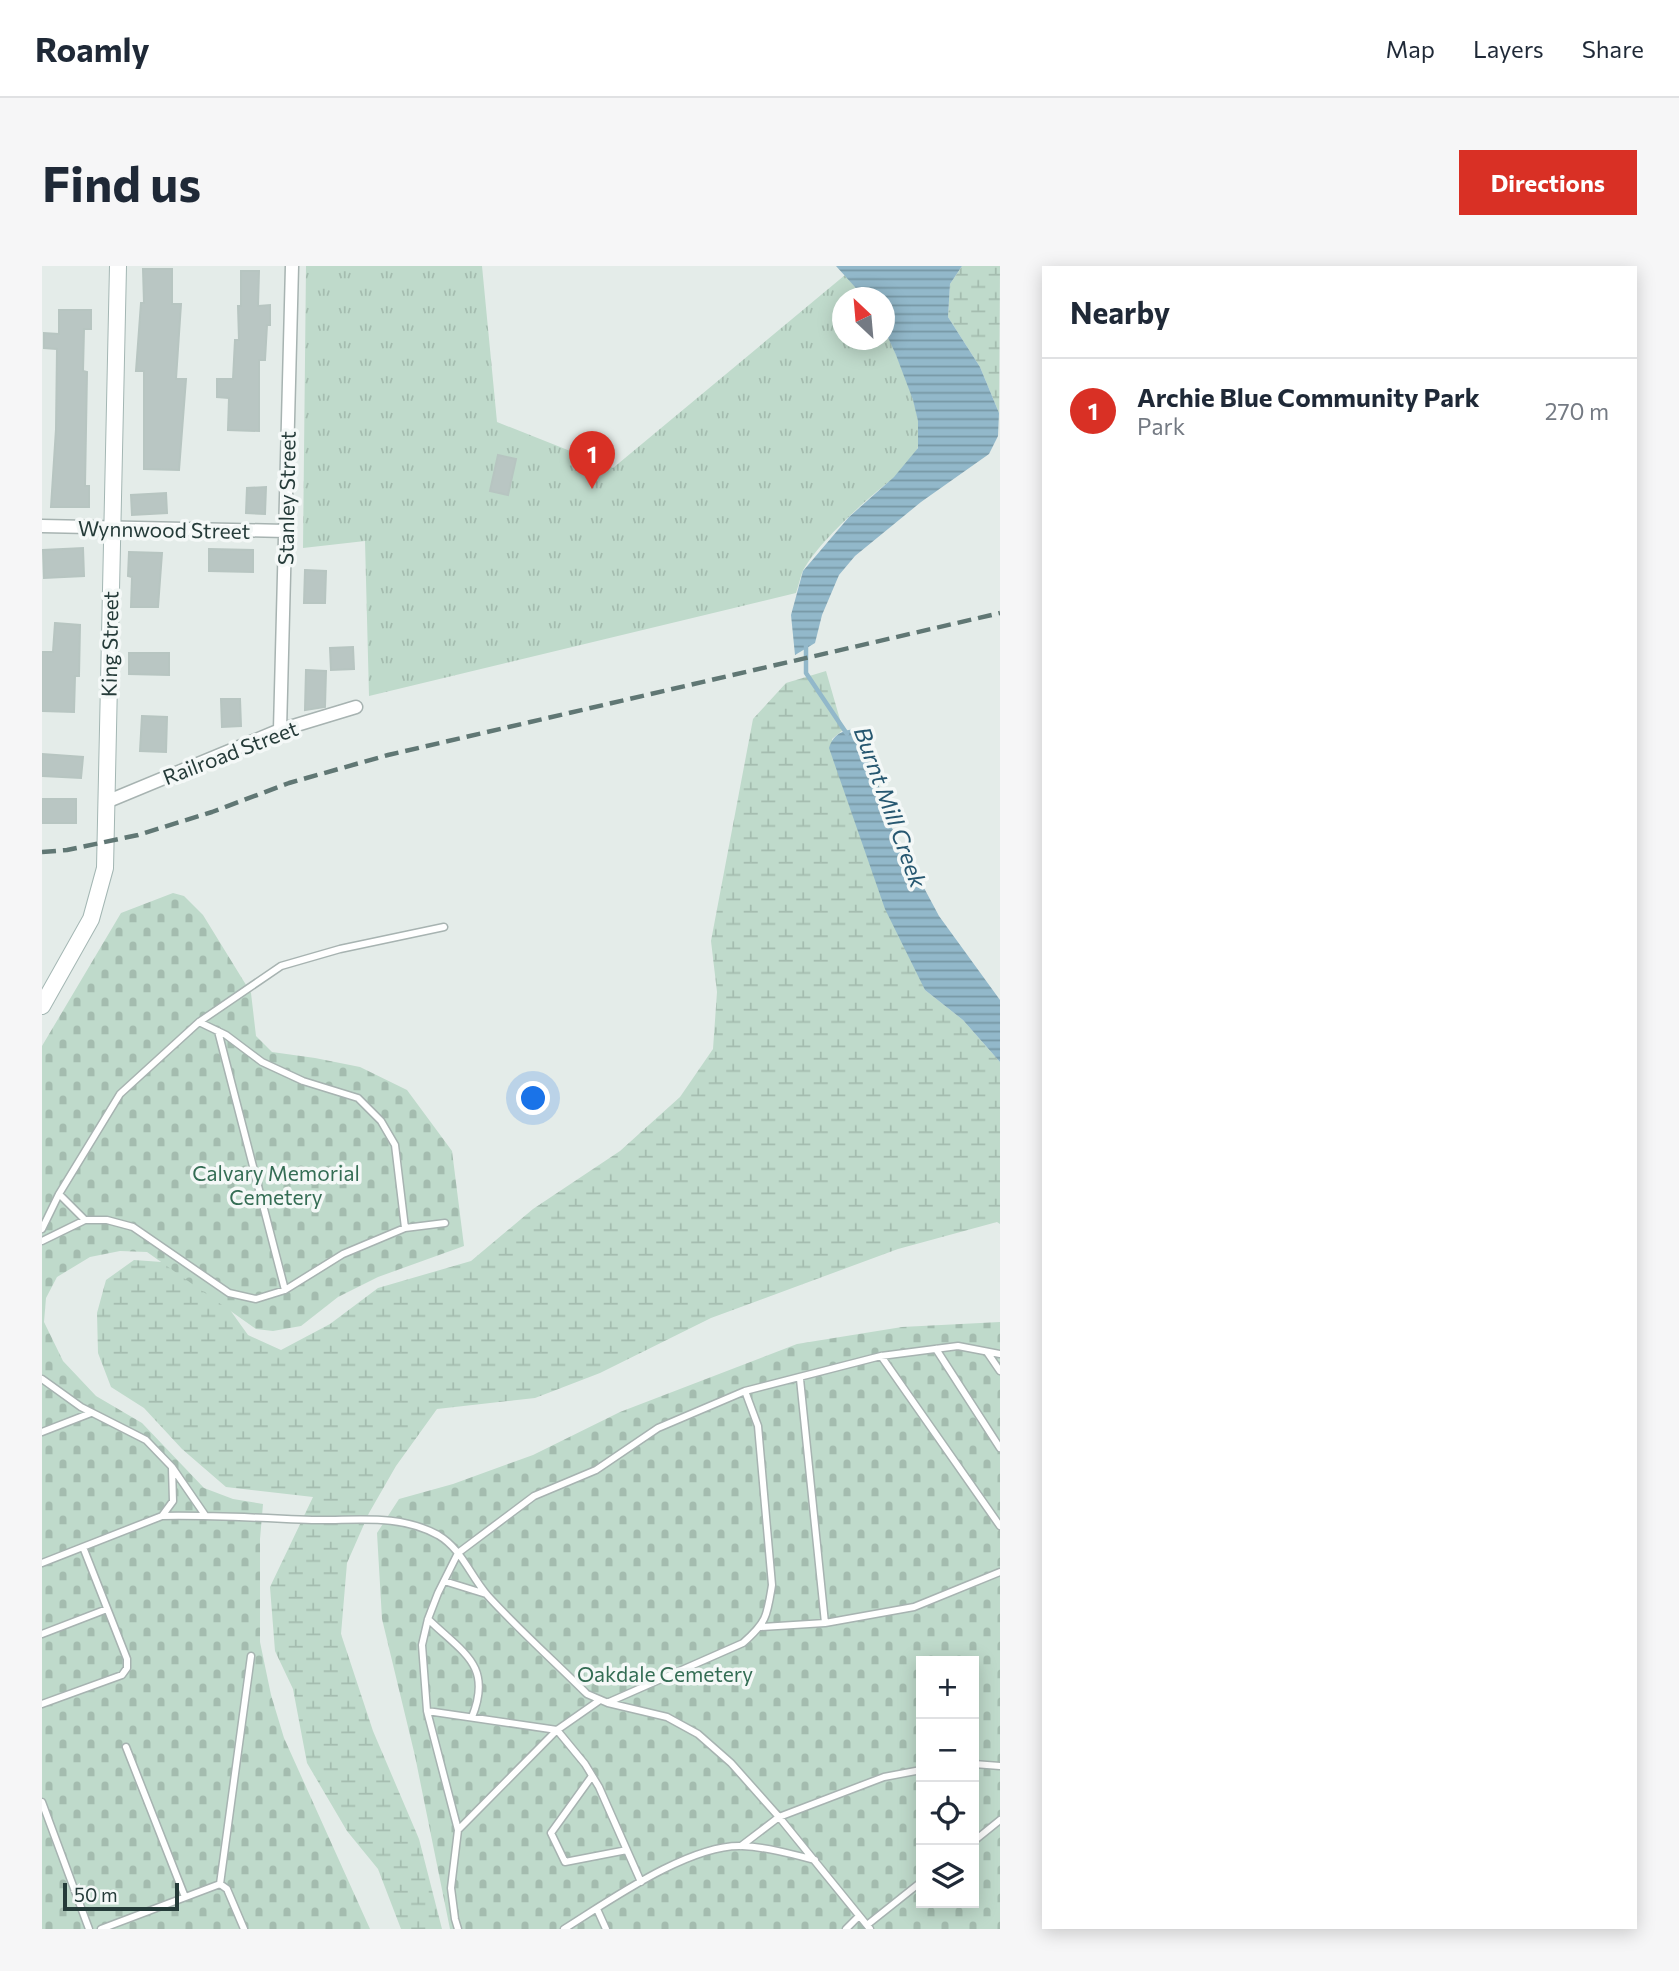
<!DOCTYPE html>
<html lang="en">
<head>
<meta charset="utf-8">
<style>
  :root { --surface:#fff; --page:#f6f6f7; --text:#1f2937; --muted:#747a83; --line:#e0e1e3; --accent:#d93025 }
  body { margin:0; font-family:Commissioner,sans-serif; background:var(--page); color:var(--text) }
  .controls { position:absolute; right:21px; bottom:21px; display:grid; overflow:hidden; border-radius:0px; box-shadow:0 4px 18px #0003 }
  .controls button { width:63px; height:63px; display:grid; place-items:center; padding:0; border:0; border-bottom:2px solid var(--line); background:var(--surface); color:var(--text); font:35px sans-serif }
  .compass { position:absolute; left:790px; top:21px; width:63px; height:63px; border-radius:50%; background:var(--surface); box-shadow:0 4px 18px #0003; rotate:334deg }
  .scale { position:absolute; left:21px; bottom:18px; width:116px; box-sizing:border-box; padding-left:7px; border:4px solid #253b39; border-top:0; font-size:19px; line-height:24px; white-space:nowrap; color:#253b39; -webkit-text-stroke:5px #f4f8f7; paint-order:stroke }
  .you { position:absolute; left:492px; top:833px; width:24px; height:24px; margin:-18px; border:5px solid #fff; border-radius:50%; background:#1a73e8; box-shadow:0 0 0 10px #1a73e833 }
  .badge { display:grid; place-items:center; width:46px; height:46px; border-radius:50%; background:var(--accent); color:#fff; font-size:23px; font-weight:700 }
  .pin { position:absolute; translate:-50% -58px; filter:drop-shadow(0 2px 4px #0008) }
  .pin::after { content:''; position:absolute; top:37px; width:24px; height:21px; background:inherit; clip-path:polygon(0 0,100% 0,50% 100%) }
  .list { margin:0; padding:0; list-style:none }
  h2 { display:flex; justify-content:space-between; align-items:center; height:91px; margin:0; padding:0 28px; font-size:30px }
  h2 small { font-size:23px; font-weight:400; color:var(--muted) }
  .list li { display:grid; grid-template-columns:46px 1fr auto; gap:21px; align-items:center; box-sizing:border-box; height:105px; padding:0 28px; border-top:2px solid var(--line) }
  .list b { display:block; font-size:26px; white-space:nowrap }
  .list p { margin:0; font-size:23px; white-space:nowrap; color:var(--muted) }
  .list em { font-size:23px; font-style:normal; color:var(--muted) }
  .icon { flex:none; width:38px; height:38px; fill:none; stroke:currentColor; stroke-width:2; stroke-linecap:round; stroke-linejoin:round }
  .map { position:relative; flex:none; width:958px; height:1663px; overflow:hidden; border-radius:0px }
  header { display:flex; align-items:center; gap:42px; box-sizing:border-box; height:98px; padding:0 35px; background:var(--surface); border-bottom:2px solid var(--line) }
  header strong { font-size:33px }
  nav { display:flex; gap:38px; margin-inline-start:auto; font-size:24px }
  .intro { display:flex; align-items:center; justify-content:space-between; box-sizing:border-box; height:168px; padding:0 42px }
  h1 { margin:0; font-size:49px }
  .button { padding:18px 32px; border-radius:0px; background:var(--accent); color:#fff; font-size:24px; font-weight:700 }
  main { display:flex; gap:42px; padding:0 42px }
  aside { flex:1; background:var(--surface); border-radius:0px; box-shadow:0 4px 18px #0003 }
  .map>svg:first-child { display:block }
  .wetland { fill:url(#wetland-marsh) }
  .cemetery { fill:url(#cemetery-stones); fill-rule:evenodd }
  .park { fill:url(#park-tufts) }
  .water { fill:url(#water-rules) }
  .lines { fill:none; stroke-linecap:round; stroke-linejoin:round }
  .stream { stroke:#92b8ca; stroke-width:4.5 }
  .building { fill:#b9c6c3; stroke:#b7c5c1; stroke-width:2 }
  .lane-casing { stroke:#a7b3b1; stroke-width:9 }
  .street-casing { stroke:#a7b3b1; stroke-width:15 }
  .secondary-casing { stroke:#a3b6b3; stroke-width:18 }
  .lane { stroke:#fff; stroke-width:6 }
  .street { stroke:#fff; stroke-width:12 }
  .secondary { stroke:#fff; stroke-width:16 }
  .rail { stroke:#607774; stroke-width:4.5; stroke-dasharray:14 7; stroke-linecap:butt }
  .labels { text-anchor:middle; dominant-baseline:central; stroke-width:7; stroke-linejoin:round; paint-order:stroke }
  .street-label { font-size:21px; fill:#253b39; stroke:#f4f8f7 }
  .park-label { font-size:21px; fill:#346d54; stroke:#f4f8f7 }
  .water-label { font-size:23px; font-style:italic; fill:#265770; stroke:#f4f8f7 }
</style>
</head>
<body>
<header>
<strong>Roamly</strong>
<nav><a>Map</a><a>Layers</a><a>Share</a></nav>
</header>
<div class="intro"><h1>Find us</h1><a class="button">Directions</a></div>
<main>
<div class="map">
<svg width="958" height="1663" viewBox="0 0 958 1663">
  <defs>
    <pattern id="wetland-marsh" width="20" height="14" patternUnits="userSpaceOnUse" patternTransform="scale(1.75)"><rect width="20" height="14" fill="#bfdacb"/><path d="M1 5h8M5 5V1M11 12h8M15 12V8" fill="none" stroke="#a4bcaf"/></pattern>
    <pattern id="cemetery-stones" width="16" height="16" patternUnits="userSpaceOnUse" patternTransform="scale(1.75)"><rect width="16" height="16" fill="#bfdacb"/><path d="M2 7V4a2 2 0 0 1 4 0v3zM10 15v-3a2 2 0 0 1 4 0v3z" fill="#a4bcaf"/></pattern>
    <pattern id="park-tufts" width="24" height="20" patternUnits="userSpaceOnUse" patternTransform="scale(1.75)"><rect width="24" height="20" fill="#bfdacb"/><path d="M3 7l-1-3M5 7V3M7 7l1-3M15 17l-1-3M17 17v-4M19 17l1-3" fill="none" stroke="#a4bcaf"/></pattern>
    <pattern id="water-rules" width="6" height="5" patternUnits="userSpaceOnUse" patternTransform="scale(1.75)"><rect width="6" height="5" fill="#92b8ca"/><path d="M0 2.5h6" fill="none" stroke="#7797a5"/></pattern>
  </defs>
  <rect width="100%" height="100%" fill="#e4ece9"/>
  <path class="wetland" d="M920 0H958L957 147 938 101 906 51 908 18Z
    M784 405 801 464 790 473 883 724 921 754 958 796V958L955 956 856 983 669 1052 558 1107 493 1132 395 1143 354 1200 327 1247 305 1297 299 1368 331 1465 377 1573 400 1663H359L336 1603 305 1565 265 1497 251 1423 233 1385 228 1321 271 1231 184 1221 140 1183 102 1142 69 1121 56 1087 55 1047 64 1014 92 994 120 996 168 1016 206 1069 239 1084 288 1058 336 1022 429 995 491 943 578 885 638 831 671 783 675 726 669 675 711 453 744 417Z"/>
  <path class="cemetery" d="M131 627 142 630 161 649 209 727 214 770 230 786 273 792 318 801 365 824 410 885 422 980 336 1011 296 1031 259 1060 231 1065 214 1063 105 986 78 985 48 991 15 1011 4 1032 2 1056 21 1095 54 1130 100 1157 162 1222 191 1233 221 1238 218 1273V1376L229 1429 242 1472 328 1663H0V780L79 647Z
    M958 1056V1663H408L373 1490 340 1353 335 1267 357 1233 411 1218 491 1189 578 1146 755 1078 860 1061ZM879 1395H932V1637H879Z"/>
  <path class="park" d="M264 0H440L455 156 571 202 803 9 822 31 800 32V74H842L843 65C855 89 885 155 876 181 870 200 847 215 832 228 813 244 770 284 760 307 758 313 756 321 754 327L327 430 323 275 261 282Z"/>
  <path class="water" d="M794 0H920L908 18 906 51 938 101 957 147 956 170 947 188 879 236 813 290 797 309 780 349 773 377 753 389 749 349 761 305 807 251 852 211 876 182V155L871 134 854 89 843 65 842 32 822 31Z
    M819 462 850 562 897 650 958 734V796L921 754 883 724 843 643 787 482C792 466 803 464 819 462Z"/>
  <g class="lines">
    <path class="stream" d="M764 378V407L805 468"/>
  </g>
  <path class="building" d="M101 3H130V38H139L134 113H144L137 204 102 203V105H94L99 37H102Z
    M199 5H217L216 40 228 39V59H225L223 94H217V165L186 164 187 132 175 131V113H191L193 74H197L196 40H199Z
    M17 44H49V63H42L41 105 45 106 43 220H47V241H9L14 163 15 83 2 82V67L17 68Z
    M456 189 474 193 466 229 448 225Z
    M224 221 223 248 204 247 205 222Z
    M124 227 125 247 90 249 89 229Z
    M41 282 42 310 2 312 1 284Z
    M167 283 211 284V306L167 305Z
    M87 286 120 287 116 341H89L90 311 86 310Z
    M263 304 284 305 283 337H262Z
    M13 357 38 359 37 410H33L32 446 0 445V386H11Z
    M311 381 312 403 289 404 288 382Z
    M87 387H127V409L87 408Z
    M264 404 284 405 283 441 263 444Z
    M179 433H198L199 460 180 461Z
    M100 450 125 451 124 486 98 485Z
    M0 488 41 491 39 512 0 510Z
    M0 533H34V557H0Z"/>
  <g class="lines">
    <g class="lane-casing">
      <path id="lane" d="M157 756 184 769 220 796 261 815 316 832 339 855 353 879 363 962
        M176 765 243 1024
        M17 928 43 954
        M0 963 17 928 78 828 157 756 239 700 298 683 402 661
        M0 975 43 954H65L91 961 187 1027 214 1033 243 1024 301 988 363 962 403 957
        M894 1083 958 1182
        M945 1086 958 1105
        M839 1090 958 1260
        M0 1113 39 1141 104 1174 130 1201 163 1249
        M758 1113 783 1357
        M0 1166 49 1147
        M120 1250C170 1249 220 1252 270 1254 313 1255 356 1247 396 1269 420 1283 428 1310 446 1330 477 1364 512 1395 545 1428L566 1437 625 1451 656 1468 689 1497 737 1551 828 1663
        M0 1297 120 1250 131 1235 130 1202
        M402 1315 444 1328
        M386 1353C421 1387 451 1399 430 1451
        M719 1361 783 1357 872 1341 958 1306
        M0 1368 65 1343
        M567 1436 701 1377C725 1356 725 1350 730 1319L716 1160 703 1125
        M0 1438 80 1409 85 1402V1393L41 1281
        M385 1445 515 1464 543 1498 557 1521 599 1616
        M84 1481 143 1631
        M932 1498 958 1500
        M550 1510 509 1567 523 1596 585 1584
        M0 1536 47 1663
        M416 1564 385 1445 380 1379 386 1353 396 1327 416 1287 492 1230 554 1204 616 1162 703 1125 839 1090 916 1080 958 1088
        M932 1575 958 1554
        M699 1580 737 1551 842 1511 879 1504
        M178 1618 209 1390
        M555 1643 564 1663
        M825 1659 879 1616
        M59 1663 178 1618 185 1623 202 1663
        M416 1663 413 1653 409 1622 416 1564 515 1464 558 1434
        M522 1663C567 1635 647 1578 700 1580 724 1581 750 1588 773 1594
        M804 1663 817 1650"/>
    </g>
    <g class="street-casing">
      <path id="street" d="M0 260 244 265
        M238 464 250 0
        M64 536 238 464 314 441"/>
    </g>
    <g class="secondary-casing">
      <path id="secondary" d="M0 740 49 653 63 602 76 0"/>
    </g>
    <use href="#lane" class="lane"/>
    <use href="#street" class="street"/>
    <use href="#secondary" class="secondary"/>
    <path class="rail" d="M0 586 25 584 96 569 170 546 247 517 346 489 958 347"/>
  </g>
  <g class="labels">
    <g class="street-label">
      <text transform="translate(244 232) rotate(-89)">Stanley Street</text>
      <text transform="translate(122 263) rotate(1)">Wynnwood Street</text>
      <text transform="translate(67 378) rotate(-89)">King Street</text>
      <text transform="translate(188 486) rotate(-21)">Railroad Street</text>
    </g>
    <g class="park-label">
      <text x="234" y="906">Calvary Memorial<tspan x="234" dy="24">Cemetery</tspan></text>
      <text x="623" y="1407">Oakdale Cemetery</text>
    </g>
    <g class="water-label">
      <text transform="translate(849 541) rotate(70)">Burnt Mill Creek</text>
    </g>
  </g>
</svg>
<div class="controls">
<button>+</button>
<button>−</button>
<button><svg class="icon" aria-label="locate" viewBox="0 0 24 24"><circle cx="12" cy="12" r="6"/><path d="M12 2v4M12 18v4M2 12h4M18 12h4"/></svg></button>
<button><svg class="icon" aria-label="layers" viewBox="0 0 24 24"><path d="M12 4l9 5-9 5-9-5zM3 14l9 5 9-5"/></svg></button>
</div>
<svg class="compass" viewBox="-18 -18 36 36"><path d="M0-13l5 13h-10z" fill="#e53935"/><path d="M0 13l5-13h-10z" fill="#747a83"/></svg>
<div class="scale">50 m</div>
<div class="you"></div>
<div class="pin badge" style="left:550px;top:223px">1</div>
</div>
<aside>
<h2>Nearby<small></small></h2>
<ul class="list">
<li><span class="badge">1</span><div><b>Archie Blue Community Park</b><p>Park</p></div><em>270 m</em></li>
</ul>
</aside>
</main>
</body>
</html>
